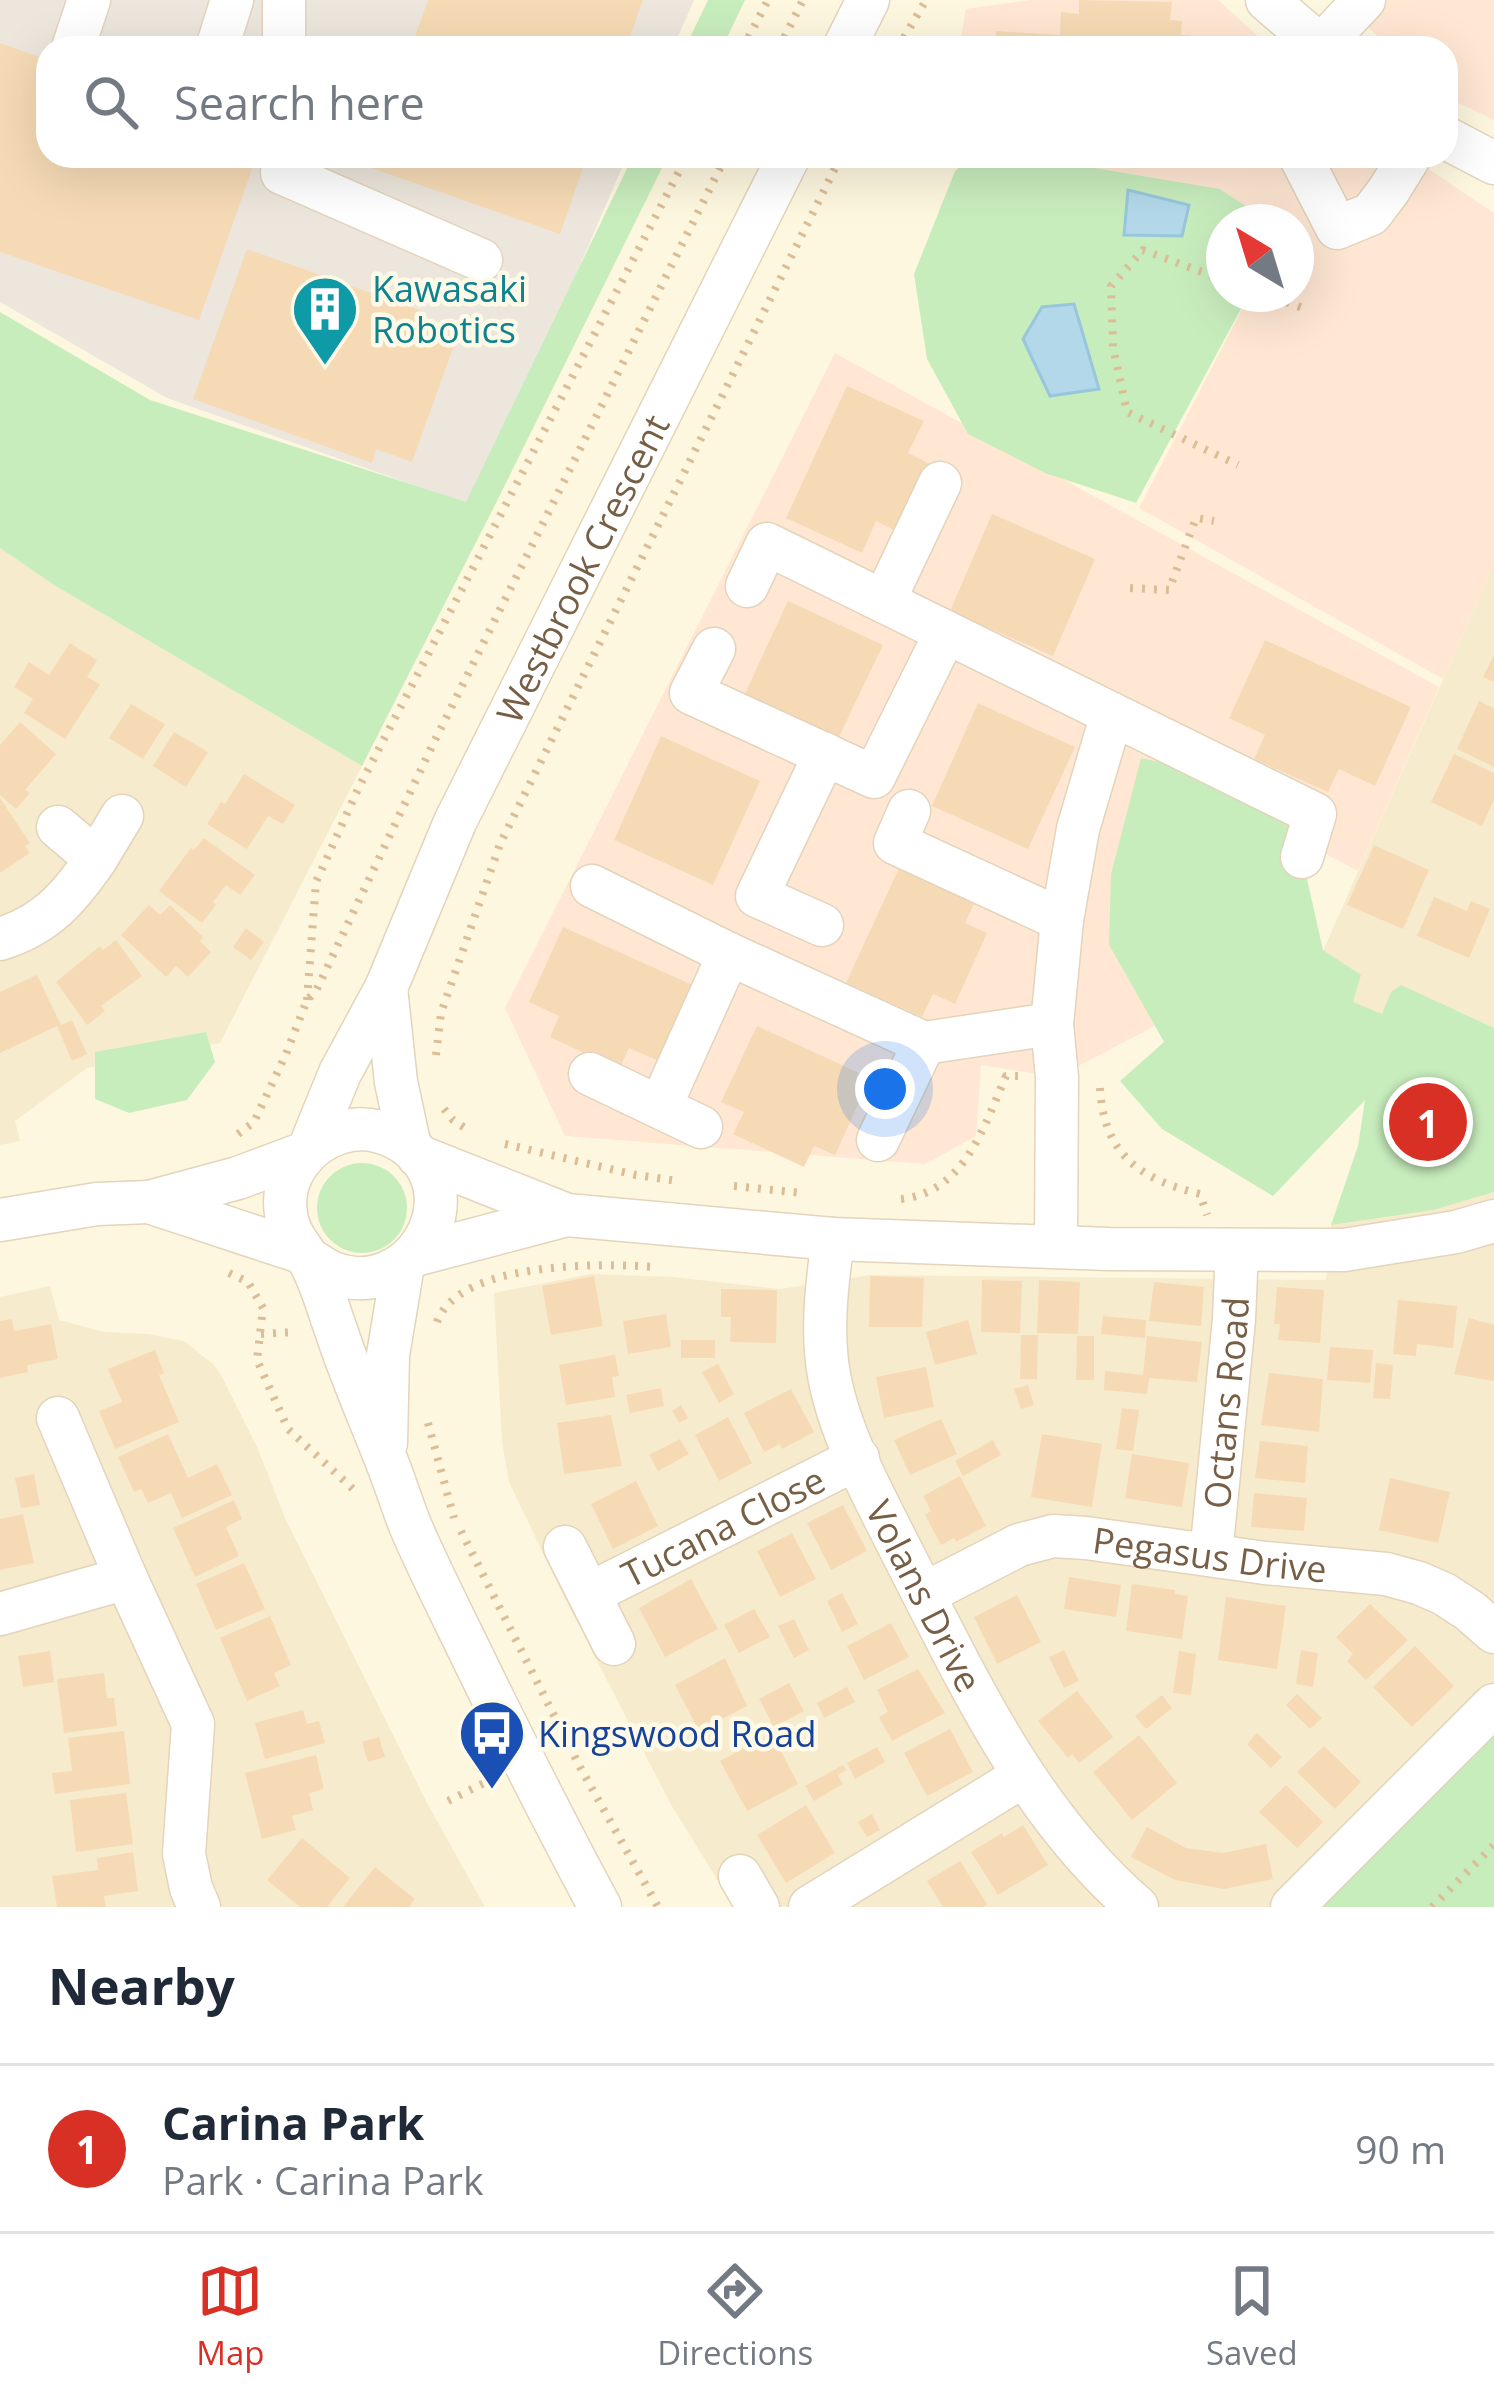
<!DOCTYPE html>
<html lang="en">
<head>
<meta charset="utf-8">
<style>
  :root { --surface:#fff; --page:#f2f2f3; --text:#1f2937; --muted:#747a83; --line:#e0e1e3; --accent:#d93025 }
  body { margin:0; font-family:"Open Sans",sans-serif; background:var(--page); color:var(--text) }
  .compass { position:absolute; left:1206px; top:204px; width:108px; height:108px; border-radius:50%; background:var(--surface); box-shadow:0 12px 48px #0002; rotate:322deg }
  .you { position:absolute; left:885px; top:1089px; width:42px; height:42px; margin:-30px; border:9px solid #fff; border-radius:50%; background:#1a73e8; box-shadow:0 0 0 18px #1a73e833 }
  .badge { display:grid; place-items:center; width:78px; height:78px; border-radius:50%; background:var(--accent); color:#fff; font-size:39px; font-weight:700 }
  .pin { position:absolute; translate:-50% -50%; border:6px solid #fff; box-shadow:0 3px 12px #0006 }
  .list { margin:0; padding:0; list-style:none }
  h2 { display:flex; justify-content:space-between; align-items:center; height:156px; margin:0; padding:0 48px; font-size:51px }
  h2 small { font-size:39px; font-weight:400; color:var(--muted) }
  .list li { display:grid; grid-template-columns:78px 1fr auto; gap:36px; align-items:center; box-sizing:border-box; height:168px; padding:0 48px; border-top:3px solid var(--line) }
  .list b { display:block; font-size:45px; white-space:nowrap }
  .list p { margin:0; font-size:39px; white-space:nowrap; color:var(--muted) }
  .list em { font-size:39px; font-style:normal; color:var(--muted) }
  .icon { flex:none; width:66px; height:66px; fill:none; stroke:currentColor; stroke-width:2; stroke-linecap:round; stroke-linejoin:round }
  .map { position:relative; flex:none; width:1494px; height:1907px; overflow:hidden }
  .search { position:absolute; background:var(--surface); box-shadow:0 12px 48px #0002; left:36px; right:36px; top:36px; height:132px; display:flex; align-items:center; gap:30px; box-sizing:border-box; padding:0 42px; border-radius:36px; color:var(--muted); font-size:45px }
  .sheet { height:324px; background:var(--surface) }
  nav { display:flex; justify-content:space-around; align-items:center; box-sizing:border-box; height:168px; border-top:3px solid var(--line); background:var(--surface); font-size:33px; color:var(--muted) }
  nav a { display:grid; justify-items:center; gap:6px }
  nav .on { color:var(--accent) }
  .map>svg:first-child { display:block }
  .residential { fill:#f7ebcd }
  .commercial { fill:#ffe7d3 }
  .industrial { fill:#ece6dc }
  .green { fill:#c8edbd }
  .water { fill:#b2d8e9; stroke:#98c6dc; stroke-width:3 }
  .building { fill:#f6dab5 }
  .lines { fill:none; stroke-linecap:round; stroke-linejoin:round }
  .minor-casing { stroke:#e3d4bb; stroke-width:45 }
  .path { stroke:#dbbd98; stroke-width:8; stroke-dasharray:3 9; stroke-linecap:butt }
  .minor { stroke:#fff; stroke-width:42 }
  .labels { text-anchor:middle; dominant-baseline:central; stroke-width:9; stroke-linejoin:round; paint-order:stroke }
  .culture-label { font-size:36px; fill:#0d838f; stroke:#fffae8; text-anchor:start }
  .street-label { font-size:36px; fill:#775f45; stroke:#fffae8 }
  .transit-label { font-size:36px; fill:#164399; stroke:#fffae8; text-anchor:start }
</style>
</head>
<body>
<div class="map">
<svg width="1494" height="1907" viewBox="0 0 1494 1907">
  <rect width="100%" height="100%" fill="#fef7df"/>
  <path class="residential" d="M0 548 54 585 362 766 220 1043 87 1068 15 1121 20 1141 0 1145Z
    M1494 564V1748L1334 1907H734L670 1803 561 1591 509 1482 502 1442 494 1293 590 1274 673 1277 780 1289 870 1275 1326 1280 1331 1225 1358 1146 1367 1098 1323 951Z
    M50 1286 59 1320 105 1332 149 1334 184 1341 213 1364 220 1373 258 1449 285 1518 426 1801 485 1907H0V1297Z"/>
  <path class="commercial" d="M1030 0H1218L1271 48H959L966 9Z
    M1340 0H1494V120L1446 97V48H1390Z
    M1023 156H1409L1494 213V564L1443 679 1139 508 1250 294H1296V222H1264L1254 210 1240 204 1219 189Z
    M835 353 1439 687 1358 871 1141 758 1109 945 1155 1026 1057 1077 981 1065 976 1136 925 1164 565 1136 505 1008Z"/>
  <path class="industrial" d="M0 0H694L673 48H48V156H627L476 507 167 398 0 302Z"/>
  <path class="green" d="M708 0H745L722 48H685Z
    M633 156H668L494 507 362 766 54 585 0 548V312L150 400 466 502Z
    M972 156H1023L1220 189C1235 200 1252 207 1264 222H1224V294H1249L1136 503 1045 473 968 434 927 359 914 274 955 171Z
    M1141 758 1249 782 1315 814 1302 857 1323 950 1361 975 1353 1002 1382 1014 1391 992 1401 985 1494 1028V1192L1433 1210 1331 1225 1358 1146 1365 1100 1273 1196 1162 1129 1120 1081 1164 1042 1109 945 1111 874Z
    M206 1032 215 1062 187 1100 129 1113 95 1099V1052Z
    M317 1208a45 45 0 1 1 90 0a45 45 0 1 1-90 0Z
    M1494 1697V1907H1285Z"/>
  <path class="water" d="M1128 190 1189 205 1182 236 1124 235Z
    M1074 304 1099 389 1050 396 1023 339 1042 307Z"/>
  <path class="building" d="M428 0H643L626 48H608L594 43 593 48H411Z
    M1079 0 1172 2 1170 20 1182 21 1181 35H1191L1190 48H994L996 31 1060 35 1061 12 1079 14Z
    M0 43 48 60V156H214L252 169 199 320 0 252Z
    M373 156H587L560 234 369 167Z
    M1098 156H1145L1144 164 1098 161Z
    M247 249 425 312 421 325 457 337 412 462 376 449 372 463 193 399Z
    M847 386 924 421 908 453 930 464 898 532 876 521 862 553 786 518Z
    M992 514 1095 559 1053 656 950 611Z
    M788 601 883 645 835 745 741 702Z
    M1265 640 1411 707 1375 786 1339 769 1328 792 1254 759 1265 735 1229 718Z
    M70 643 97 660 87 677 100 684 65 739 24 713 33 699 14 687 29 662 49 675Z
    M1494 655V682L1483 677Z
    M1479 701 1494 708V767L1457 749Z
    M978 703 1075 747 1028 849 932 806Z
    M131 704 165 724 143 759 109 738Z
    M20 722 56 754 25 790 30 793 16 809 0 795V745Z
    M174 732 208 752 186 787 153 766Z
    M661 736 760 781 713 885 614 840Z
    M1454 754 1494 773V800L1482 826 1431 802Z
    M244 774 295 805 283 824 268 816 247 849 207 824 221 802 225 804Z
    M0 798 30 843 25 846 30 853 0 873Z
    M204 838 255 875 240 895 226 885 213 902 216 905 202 923 159 891 191 848 194 850Z
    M1374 845 1429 870 1403 929 1347 905Z
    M899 868 975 902 965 923 987 933 955 1004 933 994 922 1017 846 983Z
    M1434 897 1467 911 1471 901 1490 909 1469 958 1417 936Z
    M149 905 160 915 170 905 203 937 200 941 211 952 188 977 176 966 166 977 121 935Z
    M563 927 695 986 661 1062 629 1048 619 1069 550 1037 559 1016 529 1002Z
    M246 928 264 942 251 960 233 947Z
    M116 940 142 976 101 1006 105 1011 87 1025 56 982 100 946 103 950Z
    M37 975 61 1025 72 1020 87 1054 72 1061 57 1026 0 1053V992Z
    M757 1026 870 1078 835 1155 814 1146 804 1167 733 1134 744 1112 721 1102Z
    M594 1276 603 1326 551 1335 542 1286Z
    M870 1276 924 1278 922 1327H869Z
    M982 1280 1022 1281 1020 1333 981 1332Z
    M1039 1280 1080 1282 1078 1334 1037 1333Z
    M1154 1282 1204 1287 1201 1326 1149 1321Z
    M1277 1287 1324 1290 1320 1343 1278 1340 1280 1324H1274Z
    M721 1289 777 1290 776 1343 730 1342 731 1317H721Z
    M1398 1300 1457 1306 1453 1348 1417 1344 1416 1356 1393 1354Z
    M666 1314 671 1347 628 1354 623 1321Z
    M1103 1316 1146 1320 1145 1338 1101 1334Z
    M1469 1318 1494 1325V1381L1454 1374Z
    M12 1319 14 1331 51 1324 58 1359 27 1365 28 1372 0 1378V1321Z
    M968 1320 977 1354 935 1365 926 1332Z
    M1021 1335H1038L1037 1379H1020Z
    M1077 1336H1094V1380H1076Z
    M1147 1336 1202 1342 1197 1382 1149 1378 1147 1394 1104 1390 1105 1371 1143 1375Z
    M681 1340H715V1358H681Z
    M1330 1347 1373 1350 1370 1383 1327 1380Z
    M155 1350 164 1373 159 1375 179 1422 115 1449 99 1411 122 1402 108 1369Z
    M615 1355 619 1376 612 1377 615 1397 566 1405 559 1365Z
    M1376 1363 1393 1365 1390 1399 1373 1398Z
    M718 1364 734 1394 719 1403 702 1372Z
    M926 1367 934 1407 884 1418 876 1377Z
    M1269 1373 1323 1379 1319 1432 1261 1425Z
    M1028 1385 1034 1405 1021 1409 1014 1389Z
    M661 1388 664 1406 630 1413 626 1395Z
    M791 1389 814 1432 782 1449 780 1444 764 1452 744 1413Z
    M681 1405 688 1418 679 1423 672 1411Z
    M1122 1408 1139 1410 1133 1451 1116 1449Z
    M611 1415 622 1466 564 1474 557 1423Z
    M728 1417 752 1463 719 1481 695 1435Z
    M941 1419 957 1454 910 1475 894 1440Z
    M168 1434 188 1478 217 1464 232 1495 182 1518 171 1493 148 1503 141 1489 134 1492 118 1457Z
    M1042 1434 1102 1444 1092 1507 1031 1497Z
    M680 1439 689 1454 658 1471 649 1455Z
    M993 1440 1001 1455 963 1476 955 1461Z
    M1260 1441 1308 1446 1305 1483 1255 1478Z
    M1132 1454 1189 1463 1182 1507 1125 1498Z
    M34 1474 40 1505 21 1508 15 1478Z
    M960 1476 986 1526 956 1542 954 1538 941 1545 925 1515 931 1511 923 1496Z
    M1390 1478 1450 1492 1438 1543 1379 1530Z
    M636 1481 658 1526 613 1549 591 1504Z
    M1254 1493 1307 1498 1304 1531 1251 1527Z
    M234 1500 242 1519 226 1527 239 1556 195 1577 173 1528Z
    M843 1505 867 1551 831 1570 807 1523Z
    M23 1514 34 1563 0 1570V1519Z
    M792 1533 816 1579 780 1597 757 1551Z
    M244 1563 265 1609 216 1630 196 1584Z
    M1069 1577 1121 1585 1116 1617 1064 1609Z
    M691 1579 718 1629 665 1657 639 1608Z
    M1132 1584 1175 1590V1594L1188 1596 1182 1639 1126 1631Z
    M842 1593 858 1624 842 1632 827 1601Z
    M1017 1595 1041 1642 997 1664 974 1617Z
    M1226 1597 1286 1606 1277 1669 1218 1660Z
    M1370 1604 1408 1640 1366 1680 1347 1661 1353 1654 1336 1637Z
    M754 1609 770 1637 739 1653 724 1625Z
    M270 1616 291 1665 274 1673 280 1686 247 1701 220 1638Z
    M794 1619 809 1650 794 1658 778 1626Z
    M891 1623 909 1657 864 1680 847 1646Z
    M1415 1646 1454 1686 1412 1727 1373 1687Z
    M1064 1650 1079 1681 1064 1688 1049 1657Z
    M1301 1650 1318 1653 1313 1687 1296 1684Z
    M50 1651 54 1682 23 1687 18 1656Z
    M1179 1651 1196 1654 1191 1695 1173 1693Z
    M725 1658 747 1706 699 1731 675 1685Z
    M918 1669 945 1713 892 1741 879 1717 888 1712 877 1690Z
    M104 1673 107 1698H114L117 1726 64 1733 57 1679Z
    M789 1683 804 1711 774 1727 759 1699Z
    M847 1687 855 1702 824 1718 817 1703Z
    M1077 1691 1113 1737 1079 1763 1072 1754 1068 1758 1038 1721Z
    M1297 1694 1322 1718 1310 1729 1286 1705Z
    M1162 1695 1172 1708 1146 1729 1135 1716Z
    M303 1710 307 1724 319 1721 325 1743 265 1759 255 1723Z
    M950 1729 973 1772 927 1796 904 1753Z
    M124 1731 130 1784 55 1794 52 1773 72 1771 68 1738Z
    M1257 1733 1282 1757 1271 1768 1247 1744Z
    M772 1734 798 1784 747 1811 720 1761Z
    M1139 1735 1177 1783 1132 1820 1093 1772Z
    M379 1737 385 1757 368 1762 362 1742Z
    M1324 1746 1361 1782 1335 1809 1297 1772Z
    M877 1747 885 1762 855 1779 847 1763Z
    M316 1755 324 1789 309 1793 313 1810 292 1816 296 1830 262 1839 245 1773Z
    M843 1765 846 1770 838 1775 843 1784 814 1801 805 1786Z
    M1286 1785 1323 1822 1297 1848 1259 1812Z
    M126 1793 133 1844 76 1852 70 1800Z
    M806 1805 835 1853 786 1883 757 1835Z
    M872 1814 880 1830 867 1837 858 1822Z
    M1023 1825 1048 1865 998 1895 971 1852 1002 1833 1004 1837Z
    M1147 1827 1186 1848 1223 1853 1266 1844 1273 1879 1224 1889 1175 1880 1131 1857Z
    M302 1838 350 1878 327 1907H300L267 1880Z
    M133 1852 138 1891 104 1896 106 1907H57L52 1876 98 1870 97 1858Z
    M960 1861 987 1904 983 1907H943L927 1881Z
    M375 1867 415 1899 409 1907H343Z"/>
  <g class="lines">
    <g class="minor-casing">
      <g id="minor">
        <path d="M1267 0 1323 48"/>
        <path d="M1321 46 1364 0"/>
        <path d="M73 48 89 0"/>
        <path d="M217 48 232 0"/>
        <path d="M284 48V0"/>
        <path d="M844 48 868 0"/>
        <path d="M1446 138 1494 163"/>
        <path d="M283 156 282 173 481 260"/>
        <path d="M1300 156 1337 228 1371 214 1389 190 1410 156"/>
        <path d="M747 586 767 544 1315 814 1302 857"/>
        <path d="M884 601 940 483"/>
        <path d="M714 649 691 693 874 777 946 632"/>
        <path d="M909 811 895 843 1062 920"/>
        <path d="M58 827 96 859 122 816"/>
        <path d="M592 886 729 954 924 1043 1052 1024"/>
        <path d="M822 925 757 896 825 754"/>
        <path d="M0 939C46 925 70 897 96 859"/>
        <path d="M386 988 396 1082 410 1147"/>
        <path d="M590 1074 701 1127"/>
        <path d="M660 1107 729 954"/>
        <path d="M878 1140 924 1043"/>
        <path id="s1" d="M309 1149 340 1073 386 988 455 822 789 156"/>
        <path d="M418 1156 567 1215 833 1239 1109 1249 1344 1250 1456 1232 1494 1221"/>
        <path d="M149 1202 304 1253"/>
        <path d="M0 1220 97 1204 149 1202 238 1178 305 1153"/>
        <path id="s2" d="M833 1239C827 1283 821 1331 829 1375 840 1437 878 1504 906 1560 969 1683 1030 1815 1137 1907"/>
        <path d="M1056 1246 1057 1077 1052 1024 1062 920 1078 829 1112 714"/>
        <path d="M415 1255 567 1215"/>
        <path d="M309 1259C317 1264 325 1270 333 1273 410 1302 473 1200 410 1147 391 1132 366 1125 342 1132 307 1142 280 1176 286 1214 288 1234 301 1246 310 1262 321 1282 328 1308 336 1330 350 1373 368 1414 385 1457 394 1479 401 1502 410 1525 430 1572 454 1618 476 1664 516 1746 557 1827 600 1907"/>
        <path d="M386 1443 388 1355 403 1265"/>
        <path d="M565 1547 614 1644"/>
        <path id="s3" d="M1211 1555 1234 1319 1237 1250"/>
        <path d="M126 1578 193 1724 184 1854 191 1888 199 1907"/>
        <path id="s4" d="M589 1594 858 1458"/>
        <path id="s5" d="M924 1594 1019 1545 1053 1536 1086 1538 1265 1563 1386 1574 1419 1583 1444 1594 1470 1611 1494 1632"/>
        <path d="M0 1614 126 1578 58 1418"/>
        <path d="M740 1876 758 1907"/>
        <path d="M810 1907 1023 1776"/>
        <path d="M1292 1907 1494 1705"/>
      </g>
    </g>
    <path class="path" d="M743 48 768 0
      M779 48 803 0
      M898 48 926 0
      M1224 280 1143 250 1111 286 1113 347 1127 412 1238 465
      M1264 294 1303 308
      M1130 588 1169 590 1196 518 1214 521
      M307 1000 316 882 358 789 687 156
      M436 1055 441 1013 500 844 841 156
      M1100 1088C1104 1155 1140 1179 1200 1194L1207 1215
      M444 1109 453 1120 468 1130
      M238 1134 254 1122 286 1054 307 1000 316 991 434 742 726 156
      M505 1144 636 1175 678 1181
      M734 1186 803 1193
      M901 1199C965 1192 984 1126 1006 1076H1018
      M229 1273 248 1282 263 1308 257 1360 288 1429 353 1489
      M437 1322C459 1261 601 1263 655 1267
      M261 1334 295 1332
      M428 1423 454 1518
      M461 1531 580 1767 658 1907
      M448 1801 490 1780
      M1432 1907 1494 1845"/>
    <use href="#minor" class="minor"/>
  </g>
  <defs>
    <g id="building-pin" transform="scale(3.45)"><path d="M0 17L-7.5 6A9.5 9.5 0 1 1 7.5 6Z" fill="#0f9aa8" stroke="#fffae8"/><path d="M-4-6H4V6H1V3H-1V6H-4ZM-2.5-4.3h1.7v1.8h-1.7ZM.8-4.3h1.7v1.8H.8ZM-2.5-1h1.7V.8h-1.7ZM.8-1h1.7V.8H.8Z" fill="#fff"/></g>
    <g id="bus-pin" transform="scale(3.45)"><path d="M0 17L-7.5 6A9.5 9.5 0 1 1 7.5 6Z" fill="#1a4fb4" stroke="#fffae8"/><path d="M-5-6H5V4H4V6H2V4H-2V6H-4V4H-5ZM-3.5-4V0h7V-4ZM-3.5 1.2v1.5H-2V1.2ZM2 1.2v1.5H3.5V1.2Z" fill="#fff"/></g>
  </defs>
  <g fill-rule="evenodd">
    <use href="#building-pin" x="325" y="309"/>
    <use href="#bus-pin" x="492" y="1733"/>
  </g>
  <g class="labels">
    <g class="culture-label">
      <text x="372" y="288">Kawasaki<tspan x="372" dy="41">Robotics</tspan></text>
    </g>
    <g class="street-label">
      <text stroke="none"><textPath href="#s1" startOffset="642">Westbrook Crescent</textPath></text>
      <text stroke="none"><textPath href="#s3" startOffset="153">Octans Road</textPath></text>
      <text stroke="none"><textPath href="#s4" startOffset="150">Tucana Close</textPath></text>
      <text stroke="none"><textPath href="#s5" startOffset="300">Pegasus Drive</textPath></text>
      <text stroke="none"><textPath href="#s2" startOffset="378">Volans Drive</textPath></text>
    </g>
    <g class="transit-label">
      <text x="538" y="1733">Kingswood Road</text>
    </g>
  </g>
</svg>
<svg class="compass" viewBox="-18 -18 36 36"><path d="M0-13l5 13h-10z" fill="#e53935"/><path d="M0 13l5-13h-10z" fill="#747a83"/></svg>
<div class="you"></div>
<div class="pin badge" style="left:1428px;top:1122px">1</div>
<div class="search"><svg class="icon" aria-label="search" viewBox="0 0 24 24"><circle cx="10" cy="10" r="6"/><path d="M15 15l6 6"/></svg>Search here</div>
</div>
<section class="sheet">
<h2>Nearby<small></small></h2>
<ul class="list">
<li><span class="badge">1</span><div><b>Carina Park</b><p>Park · Carina Park</p></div><em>90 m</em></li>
</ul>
</section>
<nav>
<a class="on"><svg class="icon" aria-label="map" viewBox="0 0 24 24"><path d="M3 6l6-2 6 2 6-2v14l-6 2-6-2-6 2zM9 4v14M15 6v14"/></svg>Map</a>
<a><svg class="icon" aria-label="directions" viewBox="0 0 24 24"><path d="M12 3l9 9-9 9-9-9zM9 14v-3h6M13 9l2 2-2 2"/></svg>Directions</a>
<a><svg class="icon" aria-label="saved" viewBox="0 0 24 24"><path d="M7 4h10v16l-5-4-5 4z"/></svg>Saved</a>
</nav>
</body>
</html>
